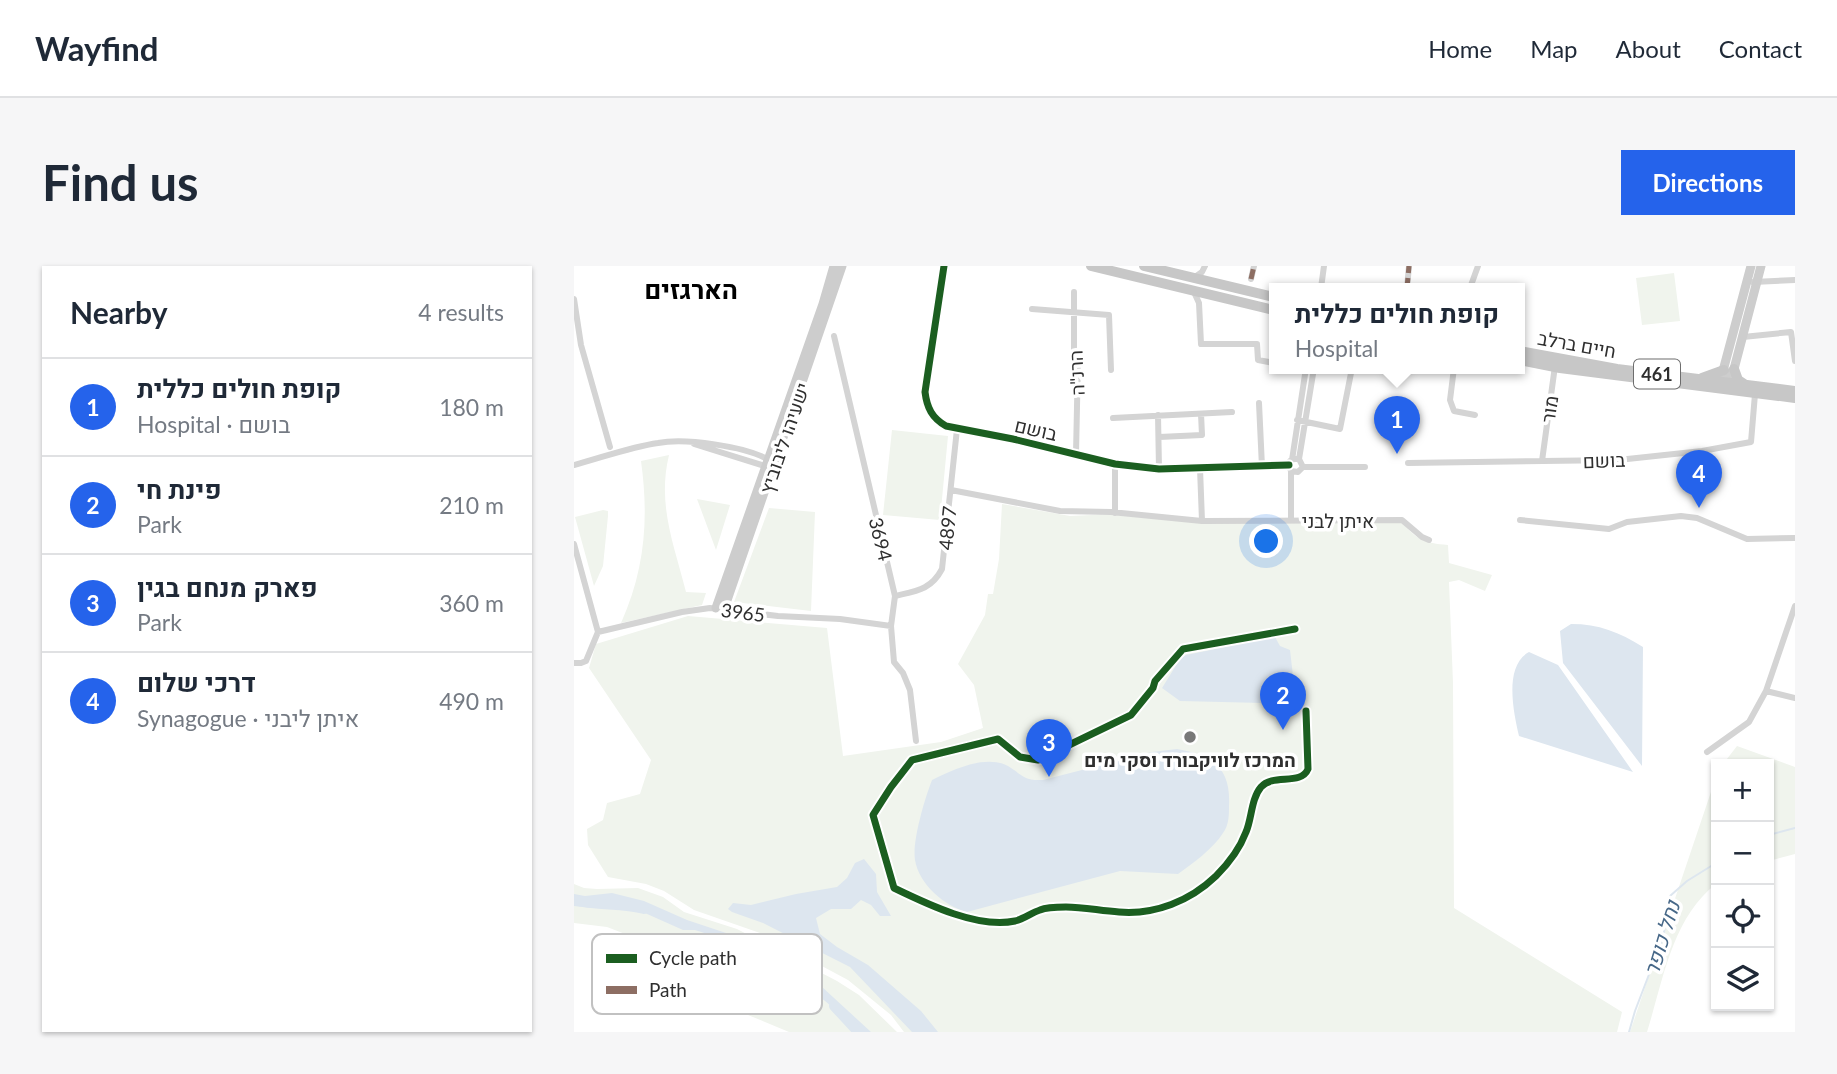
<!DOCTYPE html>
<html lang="en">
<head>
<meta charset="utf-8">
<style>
  :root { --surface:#fff; --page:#f6f6f7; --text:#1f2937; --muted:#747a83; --line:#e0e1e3; --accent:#2563eb }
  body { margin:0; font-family:Lato,Heebo,sans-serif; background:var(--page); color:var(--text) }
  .controls { position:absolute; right:21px; bottom:21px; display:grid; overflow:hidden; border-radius:0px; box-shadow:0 2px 5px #0004 }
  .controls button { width:63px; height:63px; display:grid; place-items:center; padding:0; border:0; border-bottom:2px solid var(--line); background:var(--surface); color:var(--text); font:35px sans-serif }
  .you { position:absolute; left:693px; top:276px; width:24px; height:24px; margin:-18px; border:5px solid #fff; border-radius:50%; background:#1a73e8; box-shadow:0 0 0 10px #1a73e833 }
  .badge { display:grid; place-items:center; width:46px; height:46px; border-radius:50%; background:var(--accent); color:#fff; font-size:23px; font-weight:700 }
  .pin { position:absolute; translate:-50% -58px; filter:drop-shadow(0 2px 4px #0008) }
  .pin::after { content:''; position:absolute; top:37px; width:24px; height:21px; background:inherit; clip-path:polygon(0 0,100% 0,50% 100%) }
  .popup { position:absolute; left:695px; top:17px; width:256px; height:91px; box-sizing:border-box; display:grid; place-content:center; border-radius:0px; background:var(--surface); filter:drop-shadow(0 2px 5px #0005); font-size:23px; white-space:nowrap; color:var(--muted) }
  .popup b { font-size:26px; color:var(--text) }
  .popup::after { content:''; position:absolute; left:50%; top:100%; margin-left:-14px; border:14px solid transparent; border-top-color:var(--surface) }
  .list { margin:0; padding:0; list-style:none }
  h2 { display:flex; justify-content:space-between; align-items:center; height:91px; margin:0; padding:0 28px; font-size:30px }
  h2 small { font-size:23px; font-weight:400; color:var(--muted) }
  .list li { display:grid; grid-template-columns:46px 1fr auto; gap:21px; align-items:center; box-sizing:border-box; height:98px; padding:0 28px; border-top:2px solid var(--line) }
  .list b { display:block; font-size:26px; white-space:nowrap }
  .list p { margin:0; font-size:23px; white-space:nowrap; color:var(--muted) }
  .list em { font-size:23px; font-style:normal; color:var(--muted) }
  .icon { flex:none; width:38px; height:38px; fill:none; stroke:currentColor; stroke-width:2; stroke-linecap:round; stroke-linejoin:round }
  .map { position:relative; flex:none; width:1221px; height:766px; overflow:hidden; border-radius:0px }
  header { display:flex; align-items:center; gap:42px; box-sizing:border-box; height:98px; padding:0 35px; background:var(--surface); border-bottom:2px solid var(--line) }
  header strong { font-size:33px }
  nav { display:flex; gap:38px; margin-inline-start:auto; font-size:24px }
  .intro { display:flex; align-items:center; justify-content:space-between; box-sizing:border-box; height:168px; padding:0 42px }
  h1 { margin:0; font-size:49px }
  .button { padding:18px 32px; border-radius:0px; background:var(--accent); color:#fff; font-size:24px; font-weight:700 }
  main { display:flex; gap:42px; padding:0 42px }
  aside { flex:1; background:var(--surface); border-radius:0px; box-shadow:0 2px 5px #0004 }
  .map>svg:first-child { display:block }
  .green { fill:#f0f4ed }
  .water { fill:#dde6ef }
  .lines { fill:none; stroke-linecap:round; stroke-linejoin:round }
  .stream { stroke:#dde6ef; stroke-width:2 }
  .river { stroke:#dde6ef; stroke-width:10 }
  .street { stroke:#d4d4d4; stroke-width:6 }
  .secondary { stroke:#cdcdcd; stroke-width:9 }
  .primary { stroke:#c7c7c7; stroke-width:10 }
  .quiet { stroke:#8d6e63; stroke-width:5; stroke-dasharray:10 5; stroke-linecap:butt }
  .cycleway-casing { stroke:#fff; stroke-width:11 }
  .cycleway { stroke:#1b5e20; stroke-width:7 }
  .poi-dot { fill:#787878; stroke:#fff; stroke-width:2.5 }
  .labels { text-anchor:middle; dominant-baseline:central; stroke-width:7; stroke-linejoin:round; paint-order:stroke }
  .shield { fill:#fff; stroke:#6d6d6d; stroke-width:2 }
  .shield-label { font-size:18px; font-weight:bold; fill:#2f2f2f }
  .street-label { font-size:19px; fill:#2f2f2f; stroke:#fff }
  .poi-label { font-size:19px; font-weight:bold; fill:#2f2f2f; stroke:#fff }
  .water-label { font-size:21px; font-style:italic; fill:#476888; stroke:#fff }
  .district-label { font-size:26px; font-weight:bold; fill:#000; stroke:#fff }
  .key { fill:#fff; stroke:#c1c1c1; stroke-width:2 }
  .key-label { font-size:19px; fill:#2f2f2f }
</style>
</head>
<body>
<header>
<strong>Wayfind</strong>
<nav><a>Home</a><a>Map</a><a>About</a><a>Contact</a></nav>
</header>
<div class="intro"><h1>Find us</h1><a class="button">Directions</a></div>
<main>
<aside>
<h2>Nearby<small>4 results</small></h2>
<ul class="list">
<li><span class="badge">1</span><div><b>קופת חולים כללית</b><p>Hospital · בושם</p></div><em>180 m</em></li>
<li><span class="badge">2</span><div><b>פינת חי</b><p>Park</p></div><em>210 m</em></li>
<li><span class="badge">3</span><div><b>פארק מנחם בגין</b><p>Park</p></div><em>360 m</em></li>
<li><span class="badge">4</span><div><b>דרכי שלום</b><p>Synagogue · איתן ליבני</p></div><em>490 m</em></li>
</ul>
</aside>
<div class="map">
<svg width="1221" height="766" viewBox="0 0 1221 766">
  <rect width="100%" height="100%" fill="#fff"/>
  <path class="green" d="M1100 7 1106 55 1068 59 1062 12Z
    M318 164 374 170 366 254 309 249Z
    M95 189C83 239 100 278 112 326L132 327 128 339 47 357C71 304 75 252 67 195Z
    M123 233 156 239 142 284Z
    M428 238 496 250 540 248 627 257 828 256C843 274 850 277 874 279L875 297 918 309 911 325 885 314 875 316 879 417 880 642 1048 746 1043 766H330L317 749 274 714 186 667 120 644 90 625 72 618 34 611 14 579 13 563 29 554 33 537 66 528 77 494 15 402 22 378 114 350 253 362 269 490 367 476 409 462 400 419 384 398 411 349 414 328H419L425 293Z
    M195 242 241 246 237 345 160 336Z
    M29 244 34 245V250L29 300 20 320 1 251Z
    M1163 480 1221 501V588L1195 595V498H1149Z
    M1142 511V618C1098 652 1089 715 1073 766H1056Z
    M0 618 10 622 23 623 64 622 89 631 110 646 163 663 263 715 285 729 323 766H215L162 744 141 730 110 702 59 671 33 661 0 657Z"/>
  <path class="water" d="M997 358C1025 358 1045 366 1069 381L1068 500 989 397 986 365Z
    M701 371 706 380 716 384 719 410 696 440 689 437 606 435 588 422 606 393 612 389Z
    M955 386 984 399 1059 506 945 470C940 448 929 400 955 386Z
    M603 483C639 489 657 502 655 540 655 549 655 559 649 567 639 583 619 597 604 608L546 605 393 646C370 640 345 618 341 594 338 575 351 532 358 514 379 504 411 488 434 500 449 509 449 515 469 514L578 486Z
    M290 593 302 608 303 626 317 650H306L297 639 287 634 277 643H257L242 652 246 668 263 681 294 699 347 745 364 766H338L276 701 189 657 158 646 154 643 159 637 177 639 222 628 263 621 273 612 281 597Z
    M38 627 70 635 113 654 173 674 202 688 235 709 297 766H288L226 714 177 682 121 664H109L44 635 17 642 0 640V628L11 630Z"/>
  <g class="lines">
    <path class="stream" d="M1195 569 1221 562
      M1055 766 1061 745 1089 672 1096 630 1113 615 1142 597"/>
    <path class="river" d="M0 634C23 640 47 637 70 643
      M150 673 182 687 208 702
      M260 740 284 766"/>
    <path class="street" d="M370 0 351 126C353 142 358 152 372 160L439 173 541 198 585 203 715 199
      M621 11 628 6 631 0
      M677 13 680 0
      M1179 16 1221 14
      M747 22 750 0
      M833 22 835 0
      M896 22 904 0
      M500 26V84L504 93 502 188
      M620 26 625 37 627 78H683L684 94 700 97
      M0 33 7 79 36 181
      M458 43 535 49 537 104
      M260 70 321 330 317 360 320 396 329 407 336 424 342 475
      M1169 71 1217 66 1221 95
      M880 102 876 134 880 145 901 149
      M685 137 688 201
      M584 149 585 203
      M539 152 658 146
      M723 154 766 163 778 102
      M585 171 628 169 627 148
      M120 178 194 201
      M725 193H719L716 195 715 201 717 205 724 206 729 201 725 193 740 102
      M718 194 732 102
      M968 195 981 100
      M834 197 1044 194 1128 185 1177 176 1181 128
      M541 198V247
      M0 199C27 192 56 181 84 177 111 172 171 180 195 194
      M729 201H791
      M626 202 628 255
      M377 224 486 245 537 246 628 255 828 254 848 271 855 274
      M717 254V205
      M946 254 1035 263 1053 256 1107 250 1123 252 1173 273 1221 272
      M0 278 24 366 12 395 7 397H0
      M321 330C342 325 357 324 368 303L383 163
      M721 363 609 383 581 415 579 422 557 449 464 494 446 491 424 473 338 494 317 521 299 549 320 622C353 638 404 663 441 655 450 653 457 647 466 644 473 641 484 641 492 641 510 641 527 645 545 646 581 649 616 635 642 610 654 598 666 582 672 566 678 552 677 533 687 521 699 507 727 520 734 503L732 445
      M24 366 108 346 136 342 204 350 266 353 317 360
      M1192 425 1221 432
      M1133 486 1175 456 1192 425 1221 340"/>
    <path class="secondary" d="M1151 120 1160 103 1187 0
      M1147 122 1146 116 1177 0
      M142 342 249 38 260 0
      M150 343 268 0"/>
    <path class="primary" d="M517 0 700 44
      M570 0 700 31
      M945 85 1043 103 1221 125
      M945 94 986 102 1221 132
      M1160 103 1164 114 1170 118
      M1128 112 1150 104"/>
    <path class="quiet" d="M677 13 680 0
      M833 22 835 0"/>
    <g class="cycleway-casing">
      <path id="cycleway" d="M370 0 351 126C353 142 358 152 372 160L439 173 541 198 585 203 715 199
        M721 363 609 383 581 415 579 422 557 449 464 494 446 491 424 473 338 494 317 521 299 549 320 622C353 638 404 663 441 655 450 653 457 647 466 644 473 641 484 641 492 641 510 641 527 645 545 646 581 649 616 635 642 610 654 598 666 582 672 566 678 552 677 533 687 521 699 507 727 520 734 503L732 445"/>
    </g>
    <use href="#cycleway" class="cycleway"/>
  </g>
  <circle class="poi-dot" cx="616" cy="471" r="7"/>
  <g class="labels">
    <rect class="shield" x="1060" y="93.5" width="46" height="29" rx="5"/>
    <g class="shield-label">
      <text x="1083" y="108">461</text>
    </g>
    <g class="street-label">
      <text transform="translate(1003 78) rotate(10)">חיים ברלב</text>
      <text transform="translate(502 107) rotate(-93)">הרנ"ה</text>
      <text transform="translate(975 143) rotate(-82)">מור</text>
      <text transform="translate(462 163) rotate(13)">בושם</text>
      <text transform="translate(210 172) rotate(-71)">ישעיהו ליבוביץ</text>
      <text transform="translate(1030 194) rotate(-2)">בושם</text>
      <text x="764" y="254">איתן לבני</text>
      <text transform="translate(373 262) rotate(-84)">4897</text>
      <text transform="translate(307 273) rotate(76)">3694</text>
      <text transform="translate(169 346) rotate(7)">3965</text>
    </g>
    <g class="poi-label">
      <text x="616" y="493">המרכז לוויקבורד וסקי מים</text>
    </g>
    <g class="water-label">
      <text transform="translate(1087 672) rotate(-73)">נחל כופר</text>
    </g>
    <g class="district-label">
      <text x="117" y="23">הארגזים</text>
    </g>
  </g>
  <rect x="18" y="668" width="230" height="80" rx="10" class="key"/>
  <rect x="32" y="688" width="31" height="9" fill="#1b5e20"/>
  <rect x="32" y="720" width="31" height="8" fill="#8d6e63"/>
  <g class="key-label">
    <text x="75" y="699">Cycle path</text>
    <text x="75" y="731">Path</text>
  </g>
</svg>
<div class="controls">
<button>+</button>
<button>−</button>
<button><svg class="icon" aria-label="locate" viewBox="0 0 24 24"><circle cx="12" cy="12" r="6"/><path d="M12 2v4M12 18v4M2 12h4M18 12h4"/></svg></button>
<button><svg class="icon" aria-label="layers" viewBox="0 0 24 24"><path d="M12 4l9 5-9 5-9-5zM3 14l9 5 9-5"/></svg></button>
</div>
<div class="you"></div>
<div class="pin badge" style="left:823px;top:188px">1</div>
<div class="popup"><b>קופת חולים כללית</b>Hospital</div>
<div class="pin badge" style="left:709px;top:464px">2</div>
<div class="pin badge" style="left:475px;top:511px">3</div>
<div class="pin badge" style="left:1125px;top:242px">4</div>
</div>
</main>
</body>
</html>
